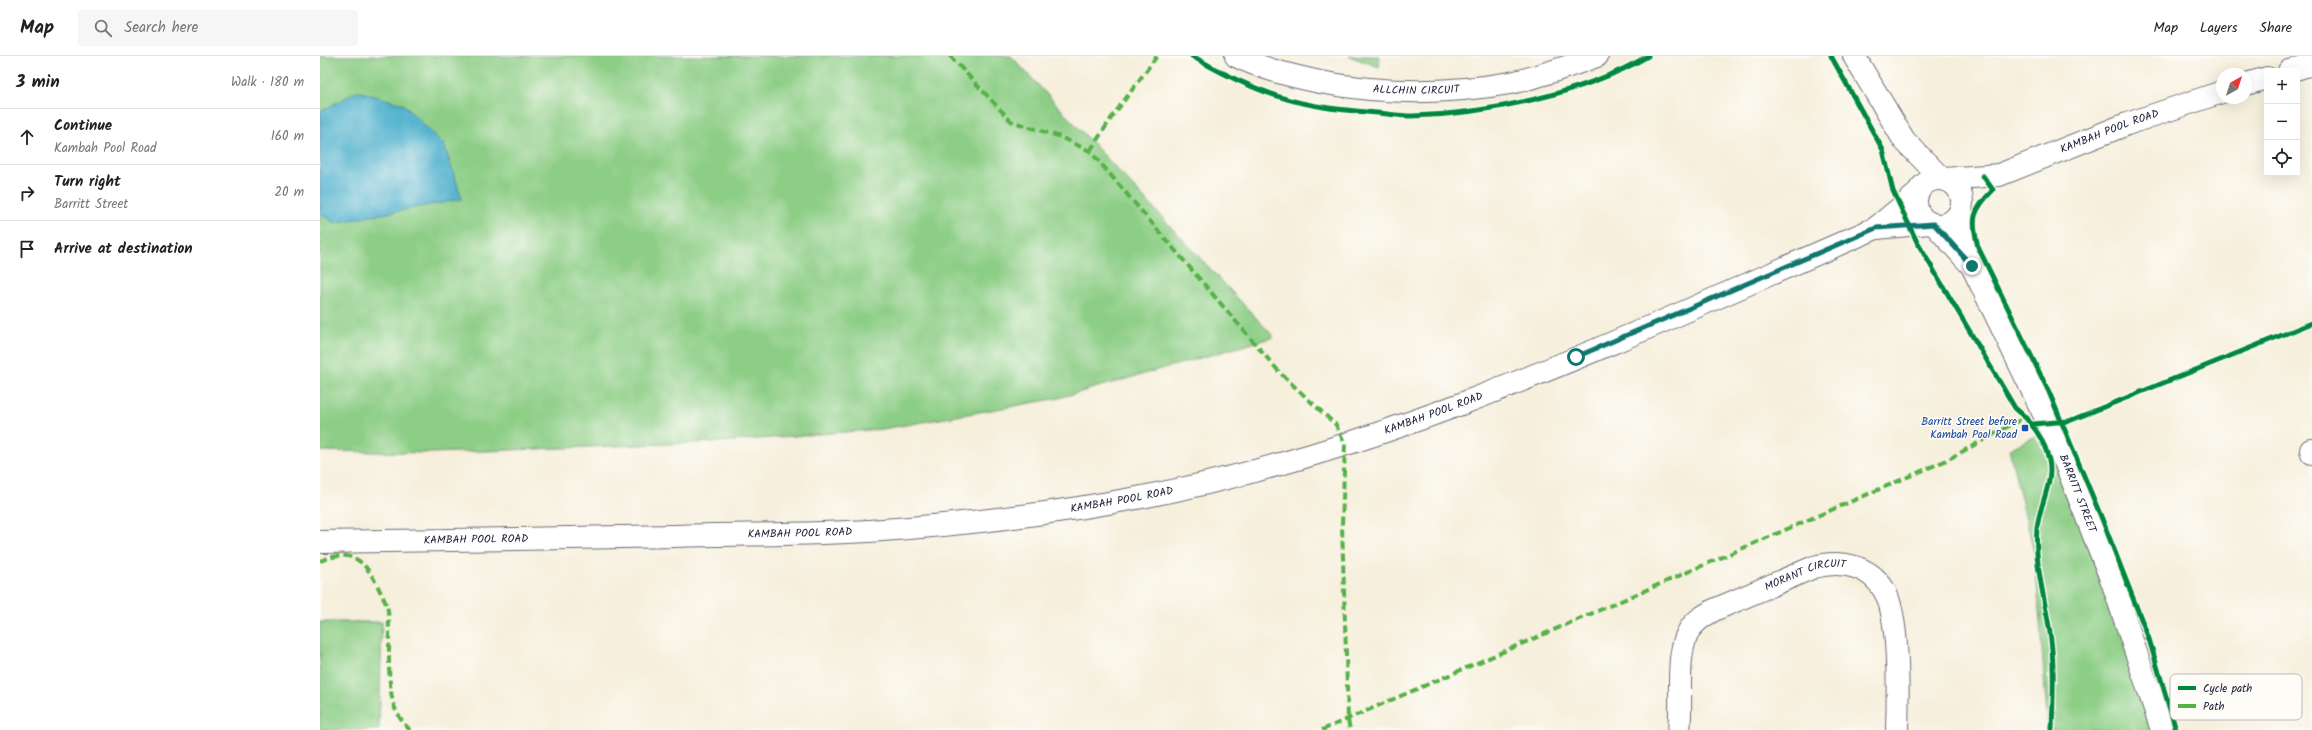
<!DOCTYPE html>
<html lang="en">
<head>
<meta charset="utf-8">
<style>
  :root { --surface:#fff; --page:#f6f6f6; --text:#222; --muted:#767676; --line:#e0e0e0 }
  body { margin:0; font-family:Kalam,sans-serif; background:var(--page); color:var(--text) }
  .controls { position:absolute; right:12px; top:12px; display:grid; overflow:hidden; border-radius:4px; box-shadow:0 4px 16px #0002 }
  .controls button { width:36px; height:36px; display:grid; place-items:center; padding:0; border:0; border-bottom:1px solid var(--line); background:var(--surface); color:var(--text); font:20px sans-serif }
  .compass { position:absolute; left:1896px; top:12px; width:36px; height:36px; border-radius:50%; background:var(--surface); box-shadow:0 4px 16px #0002; rotate:39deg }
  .stop { position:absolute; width:12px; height:12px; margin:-9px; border:3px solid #0f766e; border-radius:50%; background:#fff }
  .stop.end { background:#0f766e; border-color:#fff; box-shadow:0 1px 4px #0008 }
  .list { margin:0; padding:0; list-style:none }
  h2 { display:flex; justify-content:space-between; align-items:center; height:52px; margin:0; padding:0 16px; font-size:17px }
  h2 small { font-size:13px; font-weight:400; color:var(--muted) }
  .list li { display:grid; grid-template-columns:26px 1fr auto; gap:12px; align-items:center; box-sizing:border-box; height:56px; padding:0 16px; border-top:1px solid var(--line) }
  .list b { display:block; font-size:15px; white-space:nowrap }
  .list p { margin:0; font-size:13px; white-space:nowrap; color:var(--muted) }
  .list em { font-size:13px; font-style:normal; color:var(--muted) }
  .icon { flex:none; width:22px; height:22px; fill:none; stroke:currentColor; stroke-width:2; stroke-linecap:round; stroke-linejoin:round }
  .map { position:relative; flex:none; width:1992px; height:674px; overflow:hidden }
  header { display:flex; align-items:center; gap:24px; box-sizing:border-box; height:56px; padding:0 20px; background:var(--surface); border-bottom:1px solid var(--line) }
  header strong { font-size:19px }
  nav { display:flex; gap:22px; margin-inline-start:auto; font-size:14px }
  .search { width:280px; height:36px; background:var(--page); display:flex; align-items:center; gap:10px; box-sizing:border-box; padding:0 14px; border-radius:4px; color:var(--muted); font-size:15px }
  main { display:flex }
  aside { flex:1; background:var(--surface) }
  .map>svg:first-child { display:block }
  .green { fill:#8dce86; stroke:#587860 }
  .water { fill:#4fb1ce; stroke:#386a84 }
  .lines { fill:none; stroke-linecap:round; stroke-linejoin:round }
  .minor-casing { stroke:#6c6a73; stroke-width:24 }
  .minor { stroke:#fff; stroke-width:22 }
  .quiet { stroke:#55b146; stroke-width:4; stroke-dasharray:8 4; stroke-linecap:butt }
  .cycleway-casing { stroke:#fdfcf7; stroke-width:8 }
  .cycleway { stroke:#00873e; stroke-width:5 }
  .route { stroke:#0f766e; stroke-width:5 }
  .transit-dot { fill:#1a4fb4; stroke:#fdfcf7; stroke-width:1.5 }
  .labels { text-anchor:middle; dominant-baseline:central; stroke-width:3.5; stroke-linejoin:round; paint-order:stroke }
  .street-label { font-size:11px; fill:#22223b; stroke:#fdfcf7 }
  .transit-label { font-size:11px; fill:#164399; stroke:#fdfcf7; text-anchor:end }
  .key { fill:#fdfcf7; stroke:#bbbbbf; stroke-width:1 }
  .key-label { font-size:11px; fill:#22223b }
</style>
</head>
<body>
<header>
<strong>Map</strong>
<div class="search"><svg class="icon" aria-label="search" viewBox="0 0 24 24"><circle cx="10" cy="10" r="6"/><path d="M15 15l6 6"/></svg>Search here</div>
<nav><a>Map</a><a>Layers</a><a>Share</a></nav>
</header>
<main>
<aside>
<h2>3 min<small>Walk · 180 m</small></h2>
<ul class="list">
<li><svg class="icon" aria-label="ahead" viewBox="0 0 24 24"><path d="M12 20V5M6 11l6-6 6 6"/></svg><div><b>Continue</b><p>Kambah Pool Road</p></div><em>160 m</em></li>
<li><svg class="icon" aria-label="right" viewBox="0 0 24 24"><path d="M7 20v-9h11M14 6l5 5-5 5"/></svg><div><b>Turn right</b><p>Barritt Street</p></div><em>20 m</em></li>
<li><svg class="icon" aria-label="arrive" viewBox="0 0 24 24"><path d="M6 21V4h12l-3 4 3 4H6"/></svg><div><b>Arrive at destination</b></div></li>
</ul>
</aside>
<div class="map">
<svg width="1992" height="674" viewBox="0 0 1992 674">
  <rect width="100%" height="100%" fill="#fdfcf7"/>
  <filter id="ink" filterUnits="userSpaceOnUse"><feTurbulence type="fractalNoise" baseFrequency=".025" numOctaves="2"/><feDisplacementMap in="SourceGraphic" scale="8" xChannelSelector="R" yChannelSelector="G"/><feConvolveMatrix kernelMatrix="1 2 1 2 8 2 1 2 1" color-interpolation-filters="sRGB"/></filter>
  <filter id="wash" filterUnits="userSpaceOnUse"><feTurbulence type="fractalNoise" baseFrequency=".012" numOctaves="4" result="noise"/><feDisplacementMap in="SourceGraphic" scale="16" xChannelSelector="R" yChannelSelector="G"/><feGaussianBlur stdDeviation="0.9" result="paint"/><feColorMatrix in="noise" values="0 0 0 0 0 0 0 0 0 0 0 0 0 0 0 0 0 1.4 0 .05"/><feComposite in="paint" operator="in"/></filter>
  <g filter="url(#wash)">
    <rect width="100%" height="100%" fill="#f6efdc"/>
    <path class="green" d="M0 0H691L954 281 739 342 563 373 399 386 111 397 0 395Z
      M1029 0H1060L1059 11Z
      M1724 376 1797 557 1833 674H1728L1715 500 1689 393Z
      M0 566H62L59 674H0Z"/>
    <path class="water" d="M37 35 83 48 124 89 142 143 14 167 0 157V56Z"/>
  </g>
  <g filter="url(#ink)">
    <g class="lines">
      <g class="minor-casing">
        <g id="minor">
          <path id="s1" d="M916 0C942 13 972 20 1000 26 1063 38 1127 38 1190 27 1220 21 1249 10 1277 0"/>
          <path d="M1534 0 1584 84 1622 123"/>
          <path d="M1969 15 1992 8"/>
          <path d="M1926 28 1947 22"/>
          <circle cx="1619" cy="146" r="23"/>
          <path id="s2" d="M1624 123 1679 119 1807 68 1902 36"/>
          <path id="s3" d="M1641 153 1652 210 1736 383 1793 528 1842 674"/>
          <path d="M1614 168 1652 210"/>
          <path d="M1556 172 1610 167"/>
          <path d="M1991 394 1992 397"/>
          <path id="s4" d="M0 486C118 485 237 482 355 480 420 478 485 479 549 475 641 469 731 458 822 441 1079 392 1317 275 1556 172L1597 138"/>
          <path id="s5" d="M1359 674C1363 644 1354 598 1370 573 1376 564 1385 559 1394 554L1494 511C1521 504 1549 509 1564 534 1580 560 1578 642 1577 674"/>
        </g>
      </g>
      <use href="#minor" class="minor"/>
      <path class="quiet" d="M630 0 691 65 738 80 770 95 961 318 1016 369 1025 388 1022 469 1028 664 1030 674
        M770 95 792 61 837 0
        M0 505C32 492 45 504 59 533 62 539 67 548 68 555 71 585 66 617 73 646 76 658 82 666 90 674
        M1002 674 1627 404 1698 365 1709 367"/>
      <g class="cycleway-casing">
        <path id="cycleway" d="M872 0C899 16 927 30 957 40 989 51 1024 54 1058 57 1069 58 1081 60 1092 60 1166 58 1263 38 1328 0
          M1511 0 1563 94 1573 135 1597 186 1695 352C1711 365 1724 383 1729 404 1734 426 1719 450 1717 472 1714 507 1725 543 1730 577 1735 609 1733 642 1732 674
          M1663 120 1673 134C1652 155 1651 163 1658 191L1729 336 1782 463 1829 583 1856 674
          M1713 368 1749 365 1992 267"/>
      </g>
      <use href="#cycleway" class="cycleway"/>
    </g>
  </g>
  <g class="lines" filter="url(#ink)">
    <path class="route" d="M1256 301 1556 172 1614 168 1652 210"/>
  </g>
  <rect class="transit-dot" x="1701" y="368" width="8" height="8" rx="2"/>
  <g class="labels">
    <g class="street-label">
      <text stroke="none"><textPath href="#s1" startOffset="185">ALLCHIN CIRCUIT</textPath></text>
      <text stroke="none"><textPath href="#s2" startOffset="174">KAMBAH POOL ROAD</textPath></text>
      <text stroke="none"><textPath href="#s4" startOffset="1128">KAMBAH POOL ROAD</textPath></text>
      <text stroke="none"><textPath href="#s3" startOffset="309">BARRITT STREET</textPath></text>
      <text stroke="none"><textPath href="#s4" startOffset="804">KAMBAH POOL ROAD</textPath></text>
      <text stroke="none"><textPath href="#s4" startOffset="480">KAMBAH POOL ROAD</textPath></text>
      <text stroke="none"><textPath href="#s4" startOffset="156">KAMBAH POOL ROAD</textPath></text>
      <text stroke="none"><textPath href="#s5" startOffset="232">MORANT CIRCUIT</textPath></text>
    </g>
    <g class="transit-label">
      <text x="1697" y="366">Barritt Street before<tspan x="1697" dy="13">Kambah Pool Road</tspan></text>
    </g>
  </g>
  <rect x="1850" y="618" width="132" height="46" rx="6" class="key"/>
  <rect x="1858" y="630" width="18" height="4" fill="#00873e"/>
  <rect x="1858" y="648" width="18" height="4" fill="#55b146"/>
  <g class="key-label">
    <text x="1883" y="636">Cycle path</text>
    <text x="1883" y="654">Path</text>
  </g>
</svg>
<div class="controls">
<button>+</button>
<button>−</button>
<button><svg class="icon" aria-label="locate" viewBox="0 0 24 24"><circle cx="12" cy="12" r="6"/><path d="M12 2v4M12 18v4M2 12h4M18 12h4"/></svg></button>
</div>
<svg class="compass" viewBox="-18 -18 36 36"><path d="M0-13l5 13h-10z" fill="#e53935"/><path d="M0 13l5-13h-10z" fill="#767676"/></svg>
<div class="stop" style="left:1256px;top:301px"></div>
<div class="stop end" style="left:1652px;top:210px"></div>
</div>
</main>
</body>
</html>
